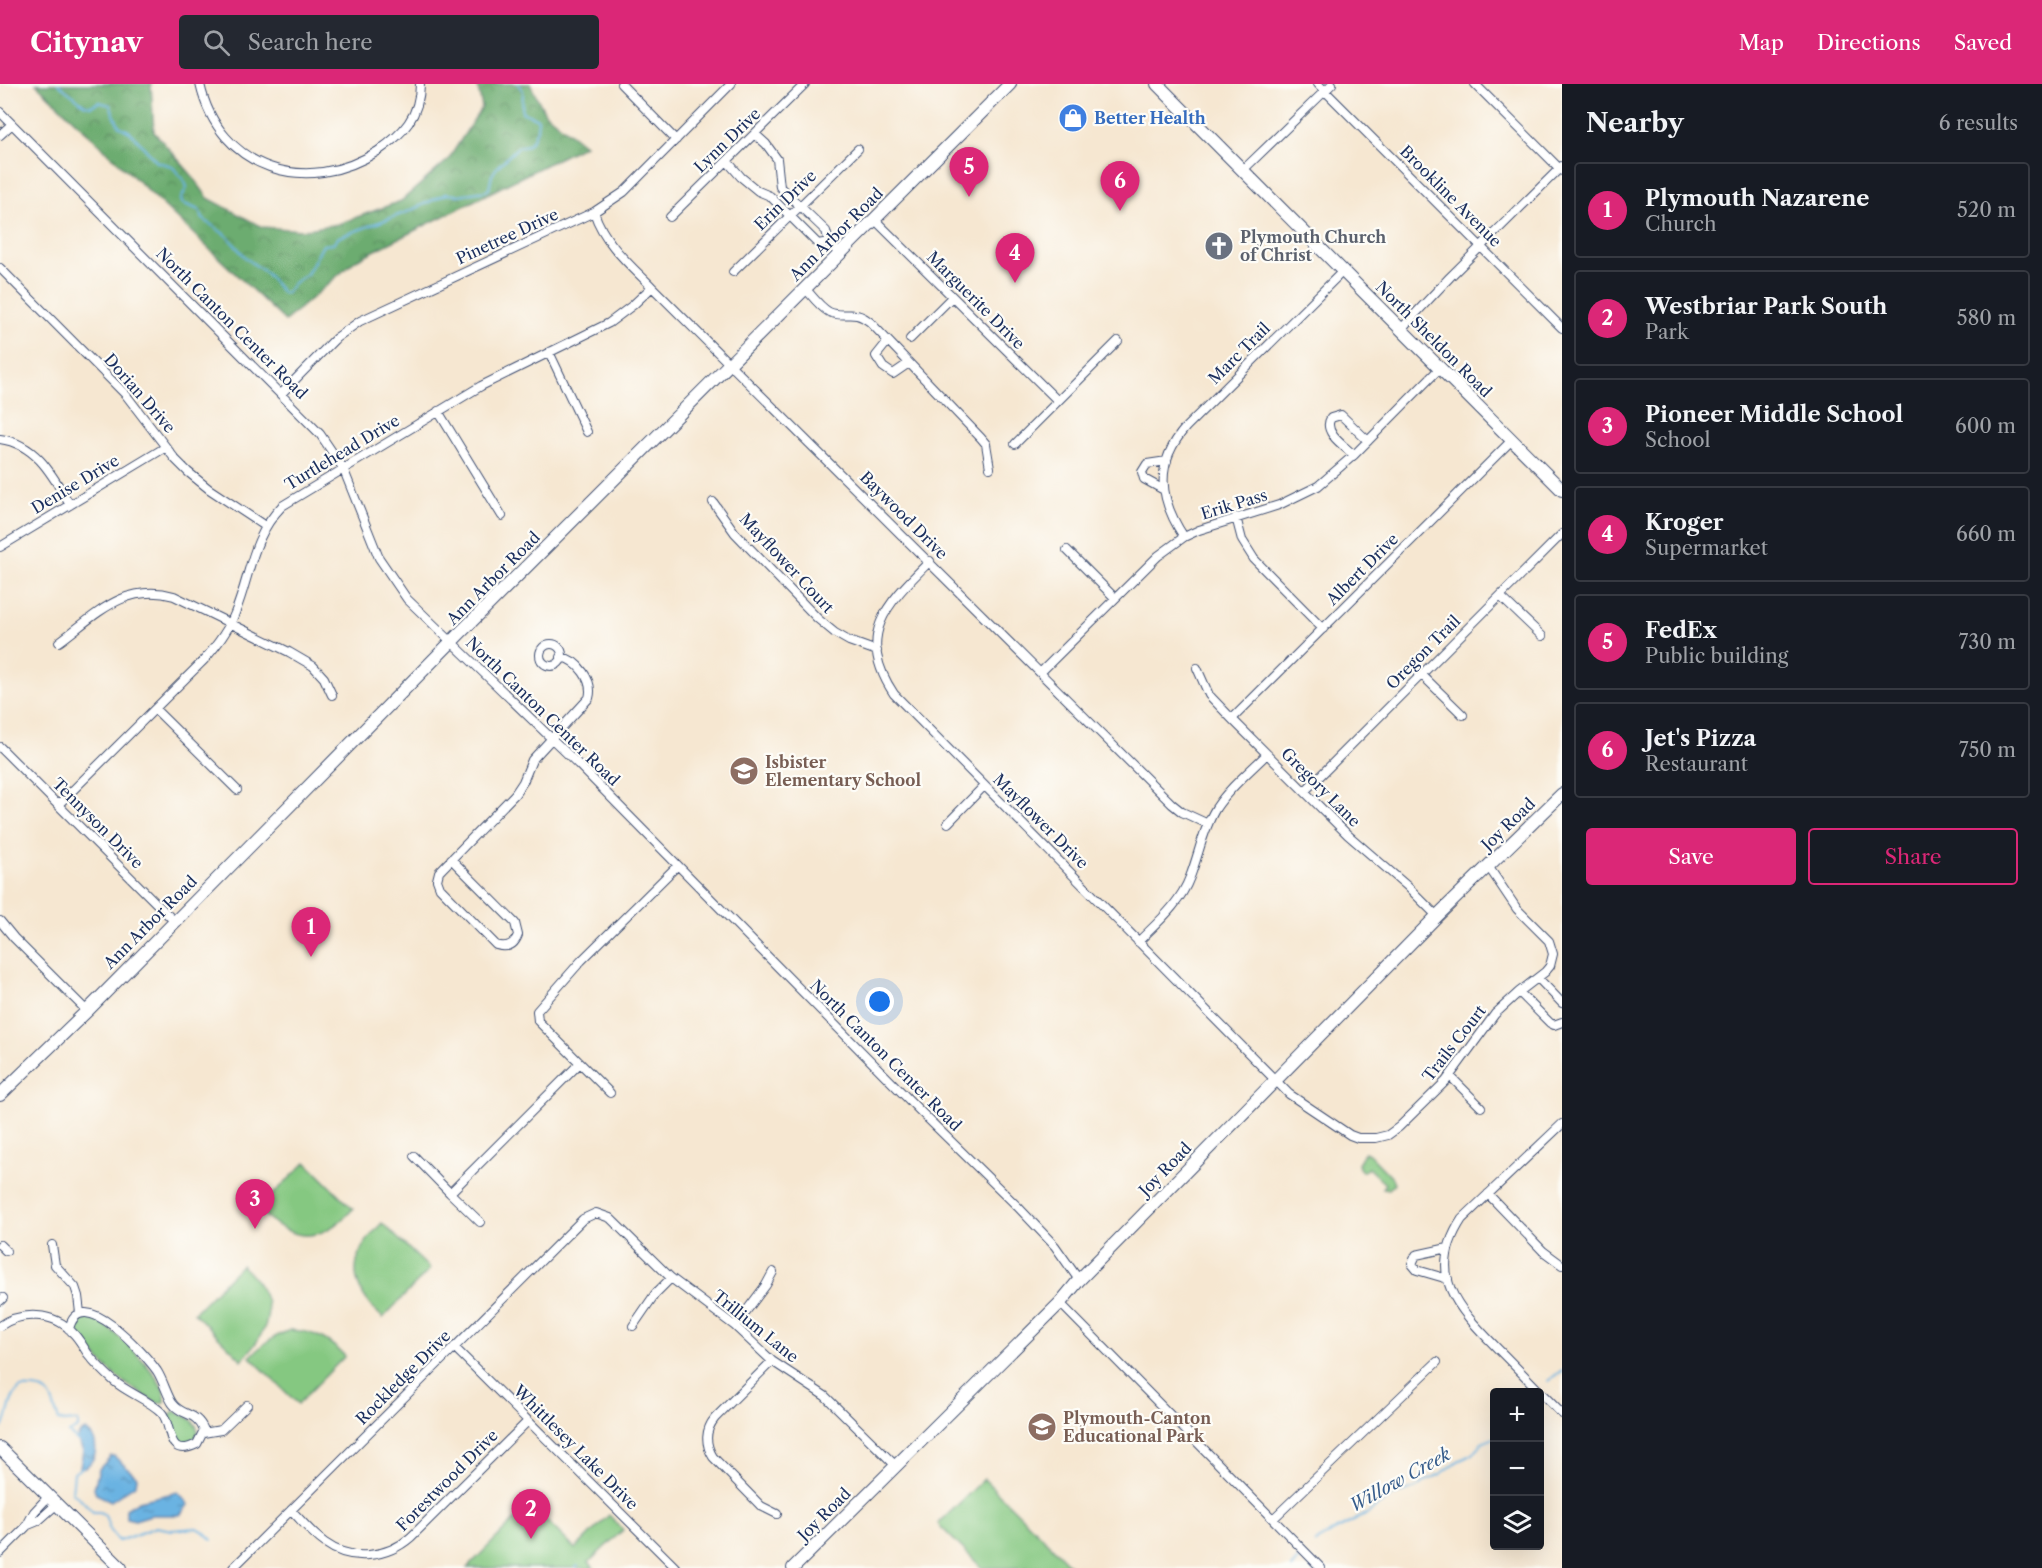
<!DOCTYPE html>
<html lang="en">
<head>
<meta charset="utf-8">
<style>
  :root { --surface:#171b24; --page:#242831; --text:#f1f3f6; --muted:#9ea1a6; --line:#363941; --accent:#db2777 }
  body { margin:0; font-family:"Libre Caslon Text",serif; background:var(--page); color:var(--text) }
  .controls { position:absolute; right:18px; bottom:18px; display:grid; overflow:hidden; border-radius:6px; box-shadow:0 6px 24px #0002 }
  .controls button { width:54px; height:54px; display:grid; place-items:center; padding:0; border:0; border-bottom:2px solid var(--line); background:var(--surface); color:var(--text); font:30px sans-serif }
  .you { position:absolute; left:880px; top:918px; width:21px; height:21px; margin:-15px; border:4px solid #fff; border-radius:50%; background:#1a73e8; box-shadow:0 0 0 9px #1a73e833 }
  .badge { display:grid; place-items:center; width:39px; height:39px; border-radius:50%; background:var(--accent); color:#fff; font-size:20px; font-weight:700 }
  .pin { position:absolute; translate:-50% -50px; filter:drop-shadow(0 2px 3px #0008) }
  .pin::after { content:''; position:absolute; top:32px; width:21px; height:18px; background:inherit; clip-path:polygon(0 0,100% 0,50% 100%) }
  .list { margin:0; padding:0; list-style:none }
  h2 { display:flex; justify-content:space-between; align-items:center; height:78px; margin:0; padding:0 24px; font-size:26px }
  h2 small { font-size:20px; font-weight:400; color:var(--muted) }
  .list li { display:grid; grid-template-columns:39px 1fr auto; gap:18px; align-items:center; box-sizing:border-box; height:96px; margin:0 12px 12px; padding:0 12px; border:2px solid var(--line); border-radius:6px }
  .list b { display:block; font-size:22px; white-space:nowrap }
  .list p { margin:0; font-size:20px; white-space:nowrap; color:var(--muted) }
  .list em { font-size:20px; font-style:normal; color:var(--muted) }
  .actions { display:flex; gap:12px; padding:18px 24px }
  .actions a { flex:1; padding:14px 0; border:2px solid var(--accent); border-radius:6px; text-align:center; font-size:21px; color:var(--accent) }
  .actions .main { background:var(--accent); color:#fff }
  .icon { flex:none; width:33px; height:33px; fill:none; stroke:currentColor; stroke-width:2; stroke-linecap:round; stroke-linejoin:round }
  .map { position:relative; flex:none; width:1562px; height:1484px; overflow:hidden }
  header { display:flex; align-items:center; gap:36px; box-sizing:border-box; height:84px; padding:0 30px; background:var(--accent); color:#fff }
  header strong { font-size:28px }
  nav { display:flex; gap:33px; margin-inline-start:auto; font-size:21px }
  .search { width:420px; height:54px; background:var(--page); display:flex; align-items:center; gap:15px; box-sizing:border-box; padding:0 21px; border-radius:6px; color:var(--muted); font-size:22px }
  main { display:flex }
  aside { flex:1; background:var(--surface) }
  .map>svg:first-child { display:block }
  .green { fill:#85c881; stroke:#507c70; stroke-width:1.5 }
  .forest { fill:url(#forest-crowns); stroke:#446e66; stroke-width:1.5 }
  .water { fill:url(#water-ripples); stroke:#4371a0; stroke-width:1.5 }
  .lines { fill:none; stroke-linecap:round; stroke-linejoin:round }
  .stream { stroke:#6bb3e2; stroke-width:2 }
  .street-casing { stroke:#3c4b6f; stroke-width:10 }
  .secondary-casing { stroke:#3c4b6f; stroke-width:14 }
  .street { stroke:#fff; stroke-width:8 }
  .secondary { stroke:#fff; stroke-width:12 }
  .labels { text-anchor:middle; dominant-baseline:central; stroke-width:4.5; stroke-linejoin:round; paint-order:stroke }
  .shop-label { font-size:16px; font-weight:bold; fill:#366cbe; stroke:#fdfcf7; text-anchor:start }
  .street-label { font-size:16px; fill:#1b2f5e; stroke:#fdfcf7 }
  .worship-label { font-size:16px; font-weight:bold; fill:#5b616d; stroke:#fdfcf7; text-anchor:start }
  .education-label { font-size:16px; font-weight:bold; fill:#785e54; stroke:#fdfcf7; text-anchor:start }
  .water-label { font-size:18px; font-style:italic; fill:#375d8c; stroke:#fdfcf7 }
</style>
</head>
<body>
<header>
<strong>Citynav</strong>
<div class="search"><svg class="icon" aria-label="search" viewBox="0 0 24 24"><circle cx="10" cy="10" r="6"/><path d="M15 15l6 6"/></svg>Search here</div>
<nav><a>Map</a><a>Directions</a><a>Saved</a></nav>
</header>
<main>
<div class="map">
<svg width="1562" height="1484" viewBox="0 0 1562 1484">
  <defs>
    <pattern id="forest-crowns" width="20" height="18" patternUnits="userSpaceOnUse" patternTransform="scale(1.5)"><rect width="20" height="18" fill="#6cac6f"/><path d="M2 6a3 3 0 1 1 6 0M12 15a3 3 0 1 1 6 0" fill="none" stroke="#588c5e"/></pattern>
    <pattern id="water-ripples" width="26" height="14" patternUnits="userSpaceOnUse" patternTransform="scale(1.5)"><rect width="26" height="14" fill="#6bb3e2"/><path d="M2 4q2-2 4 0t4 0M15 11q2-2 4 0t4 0" fill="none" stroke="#5792ba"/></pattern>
  </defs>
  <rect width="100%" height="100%" fill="#fdfcf7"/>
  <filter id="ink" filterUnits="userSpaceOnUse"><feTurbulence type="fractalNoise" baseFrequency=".0167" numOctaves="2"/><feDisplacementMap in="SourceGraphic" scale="12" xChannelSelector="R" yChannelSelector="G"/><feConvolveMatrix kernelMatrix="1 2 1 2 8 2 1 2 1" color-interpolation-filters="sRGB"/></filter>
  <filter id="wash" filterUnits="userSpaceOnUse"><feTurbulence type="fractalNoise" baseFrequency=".008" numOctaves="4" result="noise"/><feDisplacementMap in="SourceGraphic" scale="24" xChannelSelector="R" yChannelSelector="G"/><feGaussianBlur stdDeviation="1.35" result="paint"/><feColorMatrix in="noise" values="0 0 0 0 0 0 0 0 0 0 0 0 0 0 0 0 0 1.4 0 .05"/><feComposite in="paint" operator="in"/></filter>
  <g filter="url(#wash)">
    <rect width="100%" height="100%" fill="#f6e7d1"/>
    <path class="green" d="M1365 1068 1369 1070 1392 1094 1394 1099 1388 1105 1382 1104 1385 1100 1368 1084 1363 1088 1359 1084 1358 1079Z
      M306 1078 353 1125C319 1161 293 1159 258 1125Z
      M382 1139 430 1185 383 1234C346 1200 348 1173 382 1139Z
      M241 1181C278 1214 275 1241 242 1276L194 1229Z
      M81 1234C88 1234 94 1235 100 1238 117 1248 169 1297 165 1318L157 1319C119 1297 103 1285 78 1248L76 1241Z
      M290 1246C314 1247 328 1255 345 1272L298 1320 250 1273C262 1260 273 1253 290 1246Z
      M174 1327C185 1331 197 1336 198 1349L193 1358 185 1360 176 1356 169 1333Z
      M984 1395 1070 1481 1067 1484H982L938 1440Z
      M530 1420 575 1465 609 1431 623 1446 589 1478 594 1484H467Z"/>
    <path class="forest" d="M36 0H151L154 48 190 89 208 114 262 143 302 146 338 140 401 117 448 76 482 23 477 0H530L545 29 585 61 356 176 285 237Z"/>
    <path class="water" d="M86 1346C100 1356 98 1374 85 1384L80 1383 83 1367C79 1359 73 1350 86 1346Z
      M111 1372H114L137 1393 136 1400 111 1417 96 1410 94 1404 99 1385Z
      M178 1408 186 1417 188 1421 180 1431H151L135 1436 126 1434V1425L139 1417Z"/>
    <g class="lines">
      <path class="stream" d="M58 0 85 21 91 22 99 18 110 21 119 42 130 48 157 78 172 82 185 98 187 103 181 115 182 119 199 126 203 135 227 152 247 175 266 189 282 208 286 209 294 199 307 190 323 161 333 160 339 153 407 128 446 110 458 111 486 107 489 105 492 91 498 82 518 63 528 61 533 55 537 45 538 35 522 28 523 7 518 0
        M1548 1297 1562 1286
        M0 1346C11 1335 6 1317 20 1304 54 1302 49 1311 59 1336L64 1338 78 1337V1344L69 1349 78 1357
        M84 1382 74 1389 72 1409 80 1414 93 1428H100L105 1431 110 1446 119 1457 156 1443 172 1446 197 1444 203 1447 212 1456
        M1315 1460 1326 1451 1365 1431 1394 1411 1416 1404 1429 1395 1441 1390 1458 1377 1473 1370 1482 1359 1494 1354
        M575 1484 578 1482
        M1291 1484 1298 1476"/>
    </g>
  </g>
  <g filter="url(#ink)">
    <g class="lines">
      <g class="street-casing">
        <path id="street" d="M200 0C219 86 307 113 378 67 403 50 420 32 420 0
          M621 0 676 56
          M1318 0 1562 244
          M1475 0 1562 87
          M0 28 320 350 343 384 379 474 407 515 578 680 919 1026 1018 1123 1055 1162 1079 1196
          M755 50 766 60 777 75 780 103 826 147 829 158 839 170
          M0 51 12 40
          M727 77 741 93 758 107 770 112 818 160 829 158
          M1242 87 1332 0
          M594 128C604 159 630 181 652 203L1172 720 1182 728 1208 740
          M670 133 805 0
          M874 135 1058 317
          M0 184 126 311 175 375 188 388 209 405 265 442
          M733 188 858 65
          M805 204C812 212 820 223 829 228 845 235 853 224 870 238L981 354 986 360 990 384
          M1401 245 1450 193 1562 82
          M910 255 952 213
          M888 257 876 272 883 283 893 290 909 279
          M549 268 587 348
          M281 310 336 254 360 237 594 128 624 108 731 0
          M438 327 502 432
          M0 355C37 360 53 392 70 421
          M1015 360 1118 257
          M1354 371C1344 362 1322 348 1331 334L1341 331 1368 357
          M1164 406 1144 395 1142 388 1147 380 1167 377
          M713 418 735 449 818 535 835 549 849 557 877 567
          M1236 433 1242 456 1254 475 1323 545
          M1184 453C1159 415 1154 380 1186 343L1342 188
          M0 463 166 363
          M1067 466 1115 514
          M930 477C888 519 854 550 894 610L1289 1010 1350 1051 1358 1054H1376L1388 1051 1399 1043 1446 997 1495 930 1519 908 1545 888 1550 882 1553 870 1549 857 1517 825 1488 782
          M1500 512 1542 552
          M59 558C96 531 125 498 174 512L289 568 313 582 324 594 332 611
          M540 571a11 11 0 1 1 22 0a11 11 0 1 1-22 0Z
          M1197 584 1209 611 1232 635 1348 751 1407 802 1437 832
          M1041 588 1158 472 1184 453 1199 446 1279 421 1318 402 1354 371 1439 285
          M1422 591 1463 631
          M155 625 237 706
          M1232 635 1512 356
          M0 663 174 837
          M1305 707 1562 450
          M58 721 204 576C217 561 228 547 235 529 251 490 251 454 282 422L481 302 609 239 633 221 652 203
          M948 739 984 702
          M451 775 515 839 518 851C514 862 506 864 496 861L440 804 437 796 439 788 515 710 523 698 532 676 589 614C594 597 578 576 561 573
          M0 837 14 854 87 927
          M1138 858C1158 838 1180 820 1190 793 1199 770 1203 745 1216 724 1230 703 1250 687 1267 670
          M1538 894 1562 919
          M1519 908 1550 939 1554 941 1562 938
          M580 979 610 1009
          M1450 992 1481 1023
          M1562 1040 1462 1135C1424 1193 1460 1226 1500 1267 1521 1288 1541 1309 1562 1330
          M414 1072 450 1109 580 979 538 937 537 927 581 877 677 782
          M450 1109 480 1138
          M1488 1110 1543 1167 1562 1181
          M0 1161 6 1167
          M52 1161 55 1181 75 1203 78 1212 80 1229
          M1448 1195 1417 1186 1412 1180 1416 1171 1448 1164
          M0 1217 3 1214
          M1060 1219 1321 1484
          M0 1242C21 1227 54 1228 72 1248 79 1254 83 1263 88 1270 96 1280 105 1289 114 1297 128 1309 149 1316 161 1328 174 1341 164 1376 197 1360L204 1346C196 1327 183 1333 173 1320 168 1314 163 1296 157 1287 145 1270 80 1197 69 1245
          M633 1242 655 1210 671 1194
          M735 1242 766 1201 773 1188
          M454 1263 676 1484
          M772 1277 715 1334C705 1346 705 1360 713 1373L761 1422 777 1430
          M203 1349 221 1346 247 1321
          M291 1426C302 1437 312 1450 325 1459 351 1478 387 1474 411 1453L528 1337
          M1273 1435 1437 1278
          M26 1442 38 1437 57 1420
          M0 1469 26 1443 34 1428 49 1412
          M233 1484 583 1135 596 1129 610 1134 671 1194 735 1242 772 1277 825 1312 896 1382"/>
      </g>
      <g class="secondary-casing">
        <path id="secondary" d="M1157 0C1291 136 1427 271 1562 406
          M0 1011 87 927 459 550 1010 0
          M0 1364 121 1484
          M793 1484 1060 1219 1079 1196 1437 832 1562 710"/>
      </g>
      <use href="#street" class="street"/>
      <use href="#secondary" class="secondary"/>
    </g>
  </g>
  <defs>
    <g id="shop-disc" transform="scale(1.5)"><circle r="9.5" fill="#3f7fe0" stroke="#fdfcf7"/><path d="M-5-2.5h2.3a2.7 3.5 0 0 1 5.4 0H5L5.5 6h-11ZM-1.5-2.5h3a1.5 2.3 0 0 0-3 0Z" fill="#fff"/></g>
    <g id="church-disc" transform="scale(1.5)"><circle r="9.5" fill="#6b7280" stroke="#fdfcf7"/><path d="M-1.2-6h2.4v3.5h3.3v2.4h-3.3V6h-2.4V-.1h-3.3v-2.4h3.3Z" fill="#fff"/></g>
    <g id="school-disc" transform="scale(1.5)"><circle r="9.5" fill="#8d6e63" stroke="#fdfcf7"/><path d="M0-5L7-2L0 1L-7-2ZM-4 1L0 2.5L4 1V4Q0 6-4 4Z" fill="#fff"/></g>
  </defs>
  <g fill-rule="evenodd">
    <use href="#shop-disc" x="1073" y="34"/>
    <use href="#church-disc" x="1219" y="162"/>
    <use href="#school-disc" x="744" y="687"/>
    <use href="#school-disc" x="1042" y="1343"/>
  </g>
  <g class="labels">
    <g class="shop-label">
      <text x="1094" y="34">Better Health</text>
    </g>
    <g class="street-label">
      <text transform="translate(727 56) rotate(-44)">Lynn Drive</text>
      <text transform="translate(1451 112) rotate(45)">Brookline Avenue</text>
      <text transform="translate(785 116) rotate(-44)">Erin Drive</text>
      <text transform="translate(836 150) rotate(-45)">Ann Arbor Road</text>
      <text transform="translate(507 152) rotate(-25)">Pinetree Drive</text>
      <text transform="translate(976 216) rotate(45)">Marguerite Drive</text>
      <text transform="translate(232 239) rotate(45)">North Canton Center Road</text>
      <text transform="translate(1434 255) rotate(45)">North Sheldon Road</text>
      <text transform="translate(1239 269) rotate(-45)">Marc Trail</text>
      <text transform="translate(140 309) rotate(49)">Dorian Drive</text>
      <text transform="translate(342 368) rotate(-31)">Turtlehead Drive</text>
      <text transform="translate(75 400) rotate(-31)">Denise Drive</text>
      <text transform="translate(1234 420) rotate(-17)">Erik Pass</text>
      <text transform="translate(904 431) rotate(45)">Baywood Drive</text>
      <text transform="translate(787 479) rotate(47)">Mayflower Court</text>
      <text transform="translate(1362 485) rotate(-45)">Albert Drive</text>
      <text transform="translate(493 494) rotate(-45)">Ann Arbor Road</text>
      <text transform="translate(1423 568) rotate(-45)">Oregon Trail</text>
      <text transform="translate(543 627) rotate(44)">North Canton Center Road</text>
      <text transform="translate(1321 703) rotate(45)">Gregory Lane</text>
      <text transform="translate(1041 737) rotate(45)">Mayflower Drive</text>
      <text transform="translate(98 739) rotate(45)">Tennyson Drive</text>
      <text transform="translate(1508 740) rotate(-44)">Joy Road</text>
      <text transform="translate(150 838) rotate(-45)">Ann Arbor Road</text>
      <text transform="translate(1454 959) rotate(-52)">Trails Court</text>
      <text transform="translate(886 971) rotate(45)">North Canton Center Road</text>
      <text transform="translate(1165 1085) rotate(-46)">Joy Road</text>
      <text transform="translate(756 1242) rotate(39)">Trillium Lane</text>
      <text transform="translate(403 1293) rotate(-45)">Rockledge Drive</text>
      <text transform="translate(576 1363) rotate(45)">Whittlesey Lake Drive</text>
      <text transform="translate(447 1396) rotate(-45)">Forestwood Drive</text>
      <text transform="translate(824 1430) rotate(-45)">Joy Road</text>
    </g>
    <g class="worship-label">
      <text x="1240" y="153">Plymouth Church<tspan x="1240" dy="18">of Christ</tspan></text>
    </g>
    <g class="education-label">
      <text x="765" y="678">Isbister<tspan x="765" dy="18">Elementary School</tspan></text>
      <text x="1063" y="1334">Plymouth-Canton<tspan x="1063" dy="18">Educational Park</tspan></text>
    </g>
    <g class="water-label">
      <text transform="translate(1400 1396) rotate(-29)">Willow Creek</text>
    </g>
  </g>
</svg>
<div class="controls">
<button>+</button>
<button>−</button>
<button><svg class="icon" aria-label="layers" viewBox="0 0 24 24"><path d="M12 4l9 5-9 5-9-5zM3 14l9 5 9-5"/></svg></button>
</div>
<div class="you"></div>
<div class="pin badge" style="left:311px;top:873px">1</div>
<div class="pin badge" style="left:531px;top:1455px">2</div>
<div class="pin badge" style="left:255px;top:1145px">3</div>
<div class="pin badge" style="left:1015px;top:199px">4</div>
<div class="pin badge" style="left:969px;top:113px">5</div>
<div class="pin badge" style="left:1120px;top:127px">6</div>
</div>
<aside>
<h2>Nearby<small>6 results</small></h2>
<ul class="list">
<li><span class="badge">1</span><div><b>Plymouth Nazarene</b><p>Church</p></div><em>520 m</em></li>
<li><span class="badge">2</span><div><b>Westbriar Park South</b><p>Park</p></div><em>580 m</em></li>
<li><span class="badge">3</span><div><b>Pioneer Middle School</b><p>School</p></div><em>600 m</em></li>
<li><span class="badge">4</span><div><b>Kroger</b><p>Supermarket</p></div><em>660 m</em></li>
<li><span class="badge">5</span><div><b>FedEx</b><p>Public building</p></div><em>730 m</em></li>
<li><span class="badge">6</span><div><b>Jet's Pizza</b><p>Restaurant</p></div><em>750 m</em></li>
</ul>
<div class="actions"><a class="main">Save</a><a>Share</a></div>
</aside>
</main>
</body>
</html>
